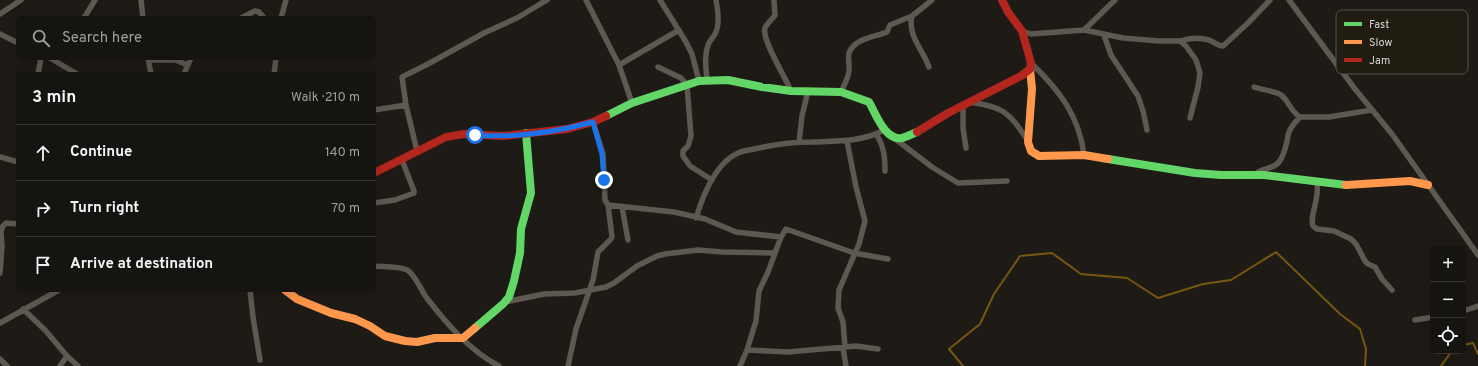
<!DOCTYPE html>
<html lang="en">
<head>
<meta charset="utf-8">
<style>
  :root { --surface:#161410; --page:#1f1d19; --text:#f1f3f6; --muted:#9e9e9f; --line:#353330 }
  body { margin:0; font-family:Overpass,sans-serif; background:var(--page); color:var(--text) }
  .controls { position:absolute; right:12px; bottom:12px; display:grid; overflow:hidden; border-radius:6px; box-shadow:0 4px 16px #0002 }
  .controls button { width:36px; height:36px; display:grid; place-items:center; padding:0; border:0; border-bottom:1px solid var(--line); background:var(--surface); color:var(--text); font:20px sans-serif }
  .stop { position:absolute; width:12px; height:12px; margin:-9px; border:3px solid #1a73e8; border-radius:50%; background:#fff }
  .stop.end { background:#1a73e8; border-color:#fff; box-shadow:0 1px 4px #0008 }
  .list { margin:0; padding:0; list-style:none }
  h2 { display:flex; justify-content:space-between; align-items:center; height:52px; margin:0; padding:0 16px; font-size:17px }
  h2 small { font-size:13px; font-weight:400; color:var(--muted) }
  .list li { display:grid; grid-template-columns:26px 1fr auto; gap:12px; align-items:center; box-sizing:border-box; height:56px; padding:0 16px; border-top:1px solid var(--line) }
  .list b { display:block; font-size:15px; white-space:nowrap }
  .list em { font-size:13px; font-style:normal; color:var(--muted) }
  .icon { flex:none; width:22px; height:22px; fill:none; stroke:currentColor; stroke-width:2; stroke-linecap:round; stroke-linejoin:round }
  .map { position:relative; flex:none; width:1478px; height:366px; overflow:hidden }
  .search { position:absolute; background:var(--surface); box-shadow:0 4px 16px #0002; left:16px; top:16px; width:360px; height:44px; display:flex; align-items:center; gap:10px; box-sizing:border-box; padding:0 14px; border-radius:6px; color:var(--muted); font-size:15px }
  .panel { position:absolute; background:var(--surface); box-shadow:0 4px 16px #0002; left:16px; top:72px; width:360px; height:220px; border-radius:6px }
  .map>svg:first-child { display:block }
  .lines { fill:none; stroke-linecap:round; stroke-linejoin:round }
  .stream { stroke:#76570f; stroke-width:2 }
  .street { stroke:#5d5850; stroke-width:5.5 }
  .fast { stroke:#63d668; stroke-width:8 }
  .slow { stroke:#ff974d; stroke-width:8 }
  .jam { stroke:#b3261e; stroke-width:8 }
  .route { stroke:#1a73e8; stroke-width:5 }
  .key { fill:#211c12; stroke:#58534a; stroke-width:1 }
  .key-label { font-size:11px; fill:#d8d4ce }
</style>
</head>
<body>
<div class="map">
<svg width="1478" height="366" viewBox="0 0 1478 366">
  <rect width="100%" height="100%" fill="#1e1b16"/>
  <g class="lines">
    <path class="stream" d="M1463 345 1473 343 1478 354
      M963 366 949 349 980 324 994 294 1020 256 1052 253 1081 274 1127 278 1158 298 1203 284 1231 280 1276 252 1340 314 1360 329 1366 349 1365 366
      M1441 366 1452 351"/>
    <path class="street" d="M141 0 143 18
      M586 0 619 65 632 103
      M660 0 686 42 692 54 699 81
      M774 0 775 15C772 20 767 23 765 28 761 39 786 78 791 91
      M1289 0 1355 89 1392 134 1478 255
      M0 14 21 0
      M912 16C907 35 923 50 929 67
      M84 18 95 0
      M241 18 255 11 259 12 264 18
      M281 18 286 0
      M1084 30 1115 0
      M1022 31 1031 34 1084 30 1123 38 1159 41H1180L1186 46 1196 60 1200 73 1198 87 1190 118
      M0 34 18 43
      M1104 35 1111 55 1138 96 1143 111 1147 130
      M1180 41C1189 38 1199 37 1209 40 1214 42 1218 46 1223 46L1248 23 1270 0
      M50 58 77 74
      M148 58 151 74
      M149 60H176L187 65
      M1031 63C1059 90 1079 115 1084 155
      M619 65 679 30
      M658 67 681 78 687 85 691 136 688 146 683 151V156L690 166 712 180
      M38 74 41 58
      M184 74 191 58
      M274 74 276 58
      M707 80C706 68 704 56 708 45 709 41 713 38 715 34 720 25 718 10 716 0
      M1254 87C1259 89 1278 92 1281 95 1289 101 1291 112 1300 117H1329L1372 110
      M841 92C844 85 848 79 849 71 850 59 844 53 857 43 866 37 877 36 887 32L890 25 912 16 932 0
      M969 102C1004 107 1009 112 1028 141
      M963 105V128L966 148
      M374 110 406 105
      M593 122 603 154 605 200 608 205 674 212 705 219 736 232 781 237
      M876 134C884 146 885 157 885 171
      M894 138 932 167 958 183 1007 181
      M799 142 802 116 808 91
      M417 151 406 105 402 77 428 64 484 33 517 18 547 0
      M0 157 18 162
      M1254 175C1261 167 1273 170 1279 162 1286 153 1286 143 1289 132 1291 127 1296 121 1300 117
      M1317 183C1320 198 1309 217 1313 226L1317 229 1334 231 1351 239 1356 244 1365 261 1368 264 1375 267 1382 279 1392 290
      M374 203 395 200 414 193V191L402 160
      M622 207 628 240
      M696 218C703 195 715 163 738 153 744 150 752 150 759 148 777 144 794 142 813 142 837 141 862 142 884 130
      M374 266C384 267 398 266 407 270 414 273 421 290 426 297 446 323 470 351 499 366
      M0 273 2 247 1 231 3 226 6 223 18 224
      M250 290 253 317 260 360
      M505 302 544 294 575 293 606 287 614 283 637 266 657 256 665 254 698 250 722 252 775 253
      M23 309 45 330 67 356 78 366
      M1463 311 1478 306
      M1415 320 1433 317
      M0 323 59 290
      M845 347 843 322 838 308 839 290 859 244 865 221 856 187 847 141
      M843 348 846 366
      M747 350 788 352 856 346 878 349
      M0 359 7 366
      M60 366 67 356
      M568 366 576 329 593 280 598 252 611 239 612 237 608 205
      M740 366 747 350 756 321 759 291 768 272 781 237 786 229 854 253 888 259"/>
    <path class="fast" d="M606 116 632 103 699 81 728 80 762 87 791 91 841 92 869 102C876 114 885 141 902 138 906 137 912 134 917 132
      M1108 159 1195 173 1221 175H1264L1346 185
      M475 328 503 304 509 297 514 281 520 253 521 229 531 193 526 133"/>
    <path class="slow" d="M1030 69 1032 89 1028 142 1031 151 1039 156 1084 155 1108 159
      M1346 185 1410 181 1428 185
      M285 290 297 299 331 313 355 319 370 326 385 336 405 341 417 342 435 338H463L475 328"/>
    <path class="jam" d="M917 132 948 113 1021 76 1030 69 1031 63 1022 31 1008 12 1002 0
      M374 173 446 137 464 134 503 136 567 129 593 122 606 116"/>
  </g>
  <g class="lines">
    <path class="route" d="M475 135C513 138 556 132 593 122L602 154 604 180"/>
  </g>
  <rect x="1336" y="10" width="132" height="64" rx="6" class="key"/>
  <rect x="1344" y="22" width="18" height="4" fill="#63d668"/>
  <rect x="1344" y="40" width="18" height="4" fill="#ff974d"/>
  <rect x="1344" y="58" width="18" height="4" fill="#b3261e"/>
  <g class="key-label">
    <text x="1369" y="28">Fast</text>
    <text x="1369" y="46">Slow</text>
    <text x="1369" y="64">Jam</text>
  </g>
</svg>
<div class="controls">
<button>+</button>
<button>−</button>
<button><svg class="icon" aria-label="locate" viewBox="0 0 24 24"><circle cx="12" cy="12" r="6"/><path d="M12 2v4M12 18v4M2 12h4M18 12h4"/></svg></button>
</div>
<div class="stop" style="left:475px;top:135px"></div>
<div class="stop end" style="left:604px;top:180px"></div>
<div class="search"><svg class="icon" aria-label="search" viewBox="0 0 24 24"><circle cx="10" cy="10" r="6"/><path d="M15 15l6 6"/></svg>Search here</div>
<section class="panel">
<h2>3 min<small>Walk · 210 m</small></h2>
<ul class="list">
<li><svg class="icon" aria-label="ahead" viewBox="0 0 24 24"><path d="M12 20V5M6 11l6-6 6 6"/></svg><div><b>Continue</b></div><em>140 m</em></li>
<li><svg class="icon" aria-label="right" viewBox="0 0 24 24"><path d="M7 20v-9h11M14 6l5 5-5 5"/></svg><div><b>Turn right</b></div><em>70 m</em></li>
<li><svg class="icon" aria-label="arrive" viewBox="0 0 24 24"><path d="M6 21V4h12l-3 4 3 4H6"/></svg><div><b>Arrive at destination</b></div></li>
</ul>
</section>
</div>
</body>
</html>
